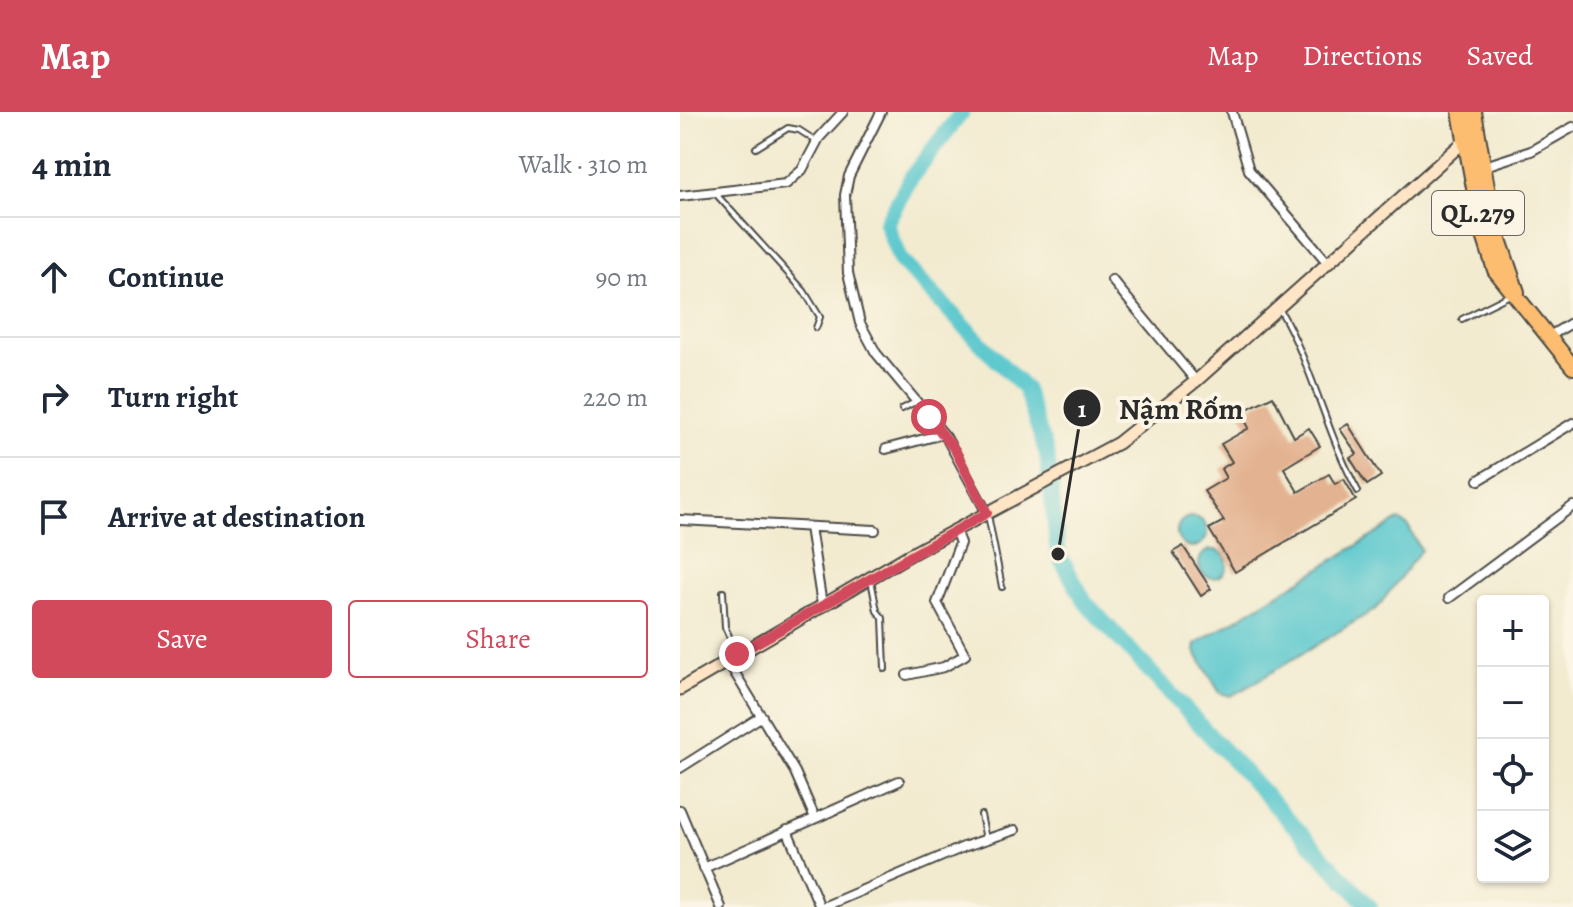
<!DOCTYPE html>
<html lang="en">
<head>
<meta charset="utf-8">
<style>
  :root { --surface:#fff; --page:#f6f6f7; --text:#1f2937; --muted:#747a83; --line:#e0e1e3; --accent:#d1495b }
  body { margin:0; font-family:Alegreya,serif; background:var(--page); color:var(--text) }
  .controls { position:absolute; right:24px; bottom:24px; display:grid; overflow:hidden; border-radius:8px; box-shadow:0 2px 6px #0004 }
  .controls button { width:72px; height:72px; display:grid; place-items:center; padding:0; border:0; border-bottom:2px solid var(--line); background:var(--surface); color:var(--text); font:40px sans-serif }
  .stop { position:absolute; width:24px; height:24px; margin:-18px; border:6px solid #d1495b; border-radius:50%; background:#fff }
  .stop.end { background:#d1495b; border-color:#fff; box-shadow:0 2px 8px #0008 }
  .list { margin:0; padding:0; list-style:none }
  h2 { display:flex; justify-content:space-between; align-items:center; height:104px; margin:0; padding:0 32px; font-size:34px }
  h2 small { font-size:26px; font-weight:400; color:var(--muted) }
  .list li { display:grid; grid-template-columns:52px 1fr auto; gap:24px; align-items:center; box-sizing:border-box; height:120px; padding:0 32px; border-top:2px solid var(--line) }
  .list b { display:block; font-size:30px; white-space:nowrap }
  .list em { font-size:26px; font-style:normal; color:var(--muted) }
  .actions { display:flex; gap:16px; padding:24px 32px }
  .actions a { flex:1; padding:18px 0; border:2px solid var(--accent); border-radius:8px; text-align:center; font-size:28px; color:var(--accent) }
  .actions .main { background:var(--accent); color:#fff }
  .icon { flex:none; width:44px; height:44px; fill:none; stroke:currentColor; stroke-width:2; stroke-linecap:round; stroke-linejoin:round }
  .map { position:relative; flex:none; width:893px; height:795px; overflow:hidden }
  header { display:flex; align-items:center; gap:48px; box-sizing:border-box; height:112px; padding:0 40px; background:var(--accent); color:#fff }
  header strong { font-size:38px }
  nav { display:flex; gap:44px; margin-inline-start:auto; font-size:28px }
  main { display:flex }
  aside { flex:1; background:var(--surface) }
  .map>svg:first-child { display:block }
  .water { fill:#5bc8ce; stroke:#437a7c; stroke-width:2 }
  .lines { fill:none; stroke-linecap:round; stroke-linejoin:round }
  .river { stroke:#5bc8ce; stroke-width:16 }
  .building { fill:#e3b291 }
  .lane-casing { stroke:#494844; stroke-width:8 }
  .street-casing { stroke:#494844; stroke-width:12 }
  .secondary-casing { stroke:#494844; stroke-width:15 }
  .highway-casing { stroke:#494844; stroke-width:18 }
  .lane { stroke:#fff; stroke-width:4 }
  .street { stroke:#fff; stroke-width:8 }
  .secondary { stroke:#fee5c5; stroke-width:11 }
  .highway { stroke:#fcbd6f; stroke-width:14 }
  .route { stroke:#d1495b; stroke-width:10 }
  .labels { text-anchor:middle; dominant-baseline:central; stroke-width:8; stroke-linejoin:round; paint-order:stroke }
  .shield { fill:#fcf5e5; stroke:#6a6863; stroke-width:2 }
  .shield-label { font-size:26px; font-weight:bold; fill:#2b2b2b }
  .leader { fill:none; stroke:#2b2b2b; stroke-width:3 }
  .callout-dot { fill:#2b2b2b; stroke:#fcf5e5; stroke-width:3 }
  .mark-label { font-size:24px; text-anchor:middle; font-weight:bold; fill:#fff }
  .callout-label { font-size:30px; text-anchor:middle; font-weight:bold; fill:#2b2b2b; stroke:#fcf5e5; stroke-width:8; stroke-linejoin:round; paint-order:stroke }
</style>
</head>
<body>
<header>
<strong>Map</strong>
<nav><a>Map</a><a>Directions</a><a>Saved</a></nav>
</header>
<main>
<aside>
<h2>4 min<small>Walk · 310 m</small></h2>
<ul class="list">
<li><svg class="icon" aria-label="ahead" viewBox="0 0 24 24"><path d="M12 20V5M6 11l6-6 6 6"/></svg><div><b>Continue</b></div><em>90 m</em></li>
<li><svg class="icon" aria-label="right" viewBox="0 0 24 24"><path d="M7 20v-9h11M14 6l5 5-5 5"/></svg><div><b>Turn right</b></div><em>220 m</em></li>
<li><svg class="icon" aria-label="arrive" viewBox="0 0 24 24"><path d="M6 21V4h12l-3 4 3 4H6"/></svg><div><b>Arrive at destination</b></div></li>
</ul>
<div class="actions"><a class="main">Save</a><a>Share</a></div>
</aside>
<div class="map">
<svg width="893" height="795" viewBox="0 0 893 795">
  <rect width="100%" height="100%" fill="#fcf5e5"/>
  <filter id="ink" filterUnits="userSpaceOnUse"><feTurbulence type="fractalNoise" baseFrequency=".0125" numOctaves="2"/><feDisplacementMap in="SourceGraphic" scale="16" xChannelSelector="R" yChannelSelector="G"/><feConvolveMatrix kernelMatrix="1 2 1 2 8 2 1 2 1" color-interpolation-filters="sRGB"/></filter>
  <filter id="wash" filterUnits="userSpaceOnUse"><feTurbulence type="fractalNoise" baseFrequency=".006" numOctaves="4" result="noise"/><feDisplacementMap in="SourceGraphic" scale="32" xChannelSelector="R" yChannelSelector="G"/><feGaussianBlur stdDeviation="1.8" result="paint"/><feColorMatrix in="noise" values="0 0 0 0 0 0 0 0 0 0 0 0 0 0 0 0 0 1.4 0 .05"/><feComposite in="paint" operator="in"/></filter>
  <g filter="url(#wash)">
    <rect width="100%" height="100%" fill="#f2ebd0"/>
    <path class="water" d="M497 420a15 15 0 1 1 30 0a15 15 0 1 1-30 0Z
      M719 408 728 414 741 438 697 496 569 574 551 584 540 581 515 539 516 532Z
      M519 452a14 14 0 1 1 28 0a14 14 0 1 1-28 0Z"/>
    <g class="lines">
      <path class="river" d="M282 0 232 64 206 111 220 148 345 277 367 342 378 442 406 491 690 795"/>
    </g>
    <g id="blocks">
      <path class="building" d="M593 284 614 325 629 316 640 334 604 356 618 380 649 362 655 372 664 367 676 388 555 460 529 417 544 409 524 379 546 366 541 357 552 350 541 332 569 316 561 300Z
        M668 312 701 364 687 373 670 346 677 342 660 317Z
        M503 434 531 477 521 484 493 440Z"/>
    </g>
  </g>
  <g filter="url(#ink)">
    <use href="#blocks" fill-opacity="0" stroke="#494844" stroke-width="2"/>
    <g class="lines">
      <g class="lane-casing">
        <path id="lane" d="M76 36 108 16 119 18 136 29
          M35 81 124 179 140 205 136 216
          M600 198C633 255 646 321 678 379
          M782 207 830 183
          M222 297 235 290
          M308 403 322 475
          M191 468 197 499 203 506 205 557
          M43 480 45 515 56 540
          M301 703 306 727"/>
      </g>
      <g class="street-casing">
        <path id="street" d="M201 0 169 64 165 83 168 161 180 211 196 241 266 325 307 401
          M552 0 569 58 648 151
          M805 54 851 39 893 15
          M0 84 106 72 122 58 139 26 163 0
          M432 168 516 269
          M868 225 893 210
          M206 337 263 322
          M799 368 893 311
          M0 408 195 418
          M130 415 142 493
          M769 486 893 394
          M47 548 115 660 135 706
          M227 563 264 555 285 543 257 491 280 431 275 418
          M0 656 82 604
          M0 698 41 795
          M107 718 140 795
          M24 756 219 669
          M143 795 286 734 335 718"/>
      </g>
      <g class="secondary-casing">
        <path id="secondary" d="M0 577 231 442 438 331 516 269 788 26"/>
      </g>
      <g class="highway-casing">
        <path id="highway" d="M780 0 801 114 815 158 893 255
          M794 0 813 110 837 180"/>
      </g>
      <use href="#lane" class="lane"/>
      <use href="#street" class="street"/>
      <use href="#secondary" class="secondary"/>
      <use href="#highway" class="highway"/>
    </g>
  </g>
  <g class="lines" filter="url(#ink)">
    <path class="route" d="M57 542 307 401 275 338 249 305"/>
  </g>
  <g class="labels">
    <rect class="shield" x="752" y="79" width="92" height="44" rx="6"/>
    <g class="shield-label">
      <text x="798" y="101">QL.279</text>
    </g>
  </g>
  <path class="leader" d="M378 442L402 296"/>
  <g class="callout-dot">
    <circle cx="378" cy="442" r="8"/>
    <circle cx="402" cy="296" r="20"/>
  </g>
  <g class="mark-label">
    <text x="402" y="305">1</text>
  </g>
  <g class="callout-label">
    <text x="501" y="307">Nậm Rốm</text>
  </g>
</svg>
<div class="controls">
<button>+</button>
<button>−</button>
<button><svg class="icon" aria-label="locate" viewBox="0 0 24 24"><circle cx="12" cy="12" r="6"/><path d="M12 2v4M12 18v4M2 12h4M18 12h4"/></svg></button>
<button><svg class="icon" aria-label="layers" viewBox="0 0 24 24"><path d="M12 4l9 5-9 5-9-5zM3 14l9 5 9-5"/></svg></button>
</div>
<div class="stop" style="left:249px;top:305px"></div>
<div class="stop end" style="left:57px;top:542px"></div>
</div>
</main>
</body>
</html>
